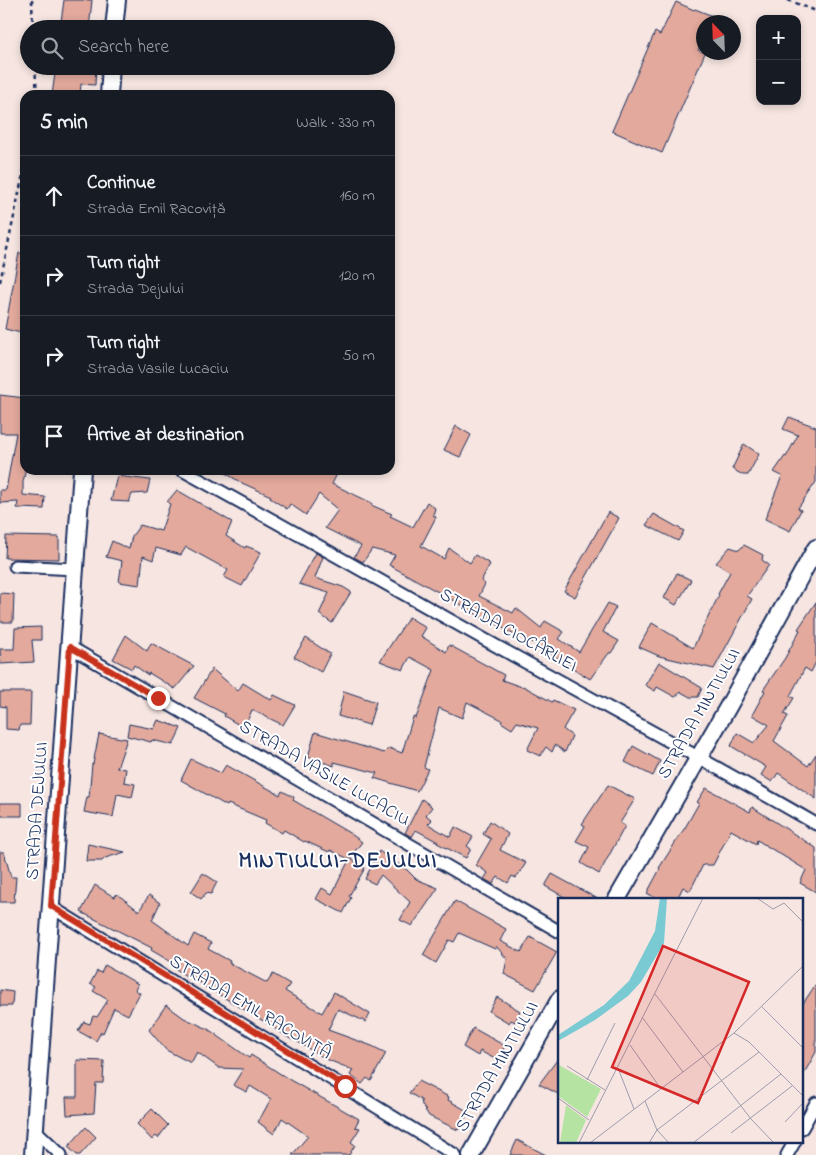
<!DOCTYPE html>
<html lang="en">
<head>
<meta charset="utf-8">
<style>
  :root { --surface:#171b24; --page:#20242c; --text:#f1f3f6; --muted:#9ea1a6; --line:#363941 }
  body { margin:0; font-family:"Indie Flower",sans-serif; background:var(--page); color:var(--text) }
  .controls { position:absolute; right:15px; top:15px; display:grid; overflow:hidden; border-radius:10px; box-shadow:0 2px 8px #0003 }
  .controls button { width:45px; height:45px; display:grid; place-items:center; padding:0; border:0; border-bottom:1px solid var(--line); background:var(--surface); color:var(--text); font:25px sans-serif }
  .compass { position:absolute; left:696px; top:15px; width:45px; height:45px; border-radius:50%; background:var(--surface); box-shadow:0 2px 8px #0003; rotate:337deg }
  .stop { position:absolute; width:15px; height:15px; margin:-11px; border:4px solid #c8321e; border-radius:50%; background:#fff }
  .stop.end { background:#c8321e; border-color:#fff; box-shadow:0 1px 5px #0008 }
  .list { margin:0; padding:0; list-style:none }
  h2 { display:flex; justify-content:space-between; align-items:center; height:65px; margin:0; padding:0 20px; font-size:21px }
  h2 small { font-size:16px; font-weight:400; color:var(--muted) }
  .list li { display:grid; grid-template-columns:32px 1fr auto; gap:15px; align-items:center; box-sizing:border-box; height:80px; padding:0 20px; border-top:1px solid var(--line) }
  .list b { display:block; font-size:19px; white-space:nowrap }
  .list p { margin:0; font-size:16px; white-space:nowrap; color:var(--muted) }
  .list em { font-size:16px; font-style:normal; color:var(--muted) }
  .icon { flex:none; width:28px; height:28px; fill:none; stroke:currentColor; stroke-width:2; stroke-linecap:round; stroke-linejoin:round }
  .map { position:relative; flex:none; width:816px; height:1155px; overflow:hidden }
  .search { position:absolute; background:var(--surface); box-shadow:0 2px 8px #0003; left:20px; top:20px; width:375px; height:55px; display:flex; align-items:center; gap:12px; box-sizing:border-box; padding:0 18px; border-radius:28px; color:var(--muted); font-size:19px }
  .panel { position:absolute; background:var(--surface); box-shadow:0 2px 8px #0003; left:20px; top:90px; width:375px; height:385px; border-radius:15px }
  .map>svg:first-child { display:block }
  .building { fill:#e2a99c; stroke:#1b2f5e }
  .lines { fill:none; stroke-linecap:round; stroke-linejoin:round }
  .minor-casing { stroke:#1b2f5e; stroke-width:15 }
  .secondary-casing { stroke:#1b2f5e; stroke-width:20 }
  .path { stroke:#1b2f5e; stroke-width:2.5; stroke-dasharray:4 4; stroke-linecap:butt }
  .minor { stroke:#fff; stroke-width:11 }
  .secondary { stroke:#fff; stroke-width:16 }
  .route { stroke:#c8321e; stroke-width:6 }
  .labels { text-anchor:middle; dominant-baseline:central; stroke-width:4; stroke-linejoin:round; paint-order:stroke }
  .street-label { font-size:18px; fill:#1b2f5e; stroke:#fff }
  .district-label { font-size:22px; font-weight:bold; letter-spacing:1px; fill:#1b2f5e; stroke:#fff }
  .inset-road { fill:none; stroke:#9e9cad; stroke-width:1 }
  .view { fill:#d62828; fill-opacity:0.15; stroke:#d62828; stroke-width:2.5 }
  .inset-edge { fill:none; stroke:#1b2f5e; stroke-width:2.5 }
</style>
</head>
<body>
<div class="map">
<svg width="816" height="1155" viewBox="0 0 816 1155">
  <rect width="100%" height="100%" fill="#f6e5e1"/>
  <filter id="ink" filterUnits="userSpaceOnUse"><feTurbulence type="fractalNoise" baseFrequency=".02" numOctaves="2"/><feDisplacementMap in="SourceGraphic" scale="10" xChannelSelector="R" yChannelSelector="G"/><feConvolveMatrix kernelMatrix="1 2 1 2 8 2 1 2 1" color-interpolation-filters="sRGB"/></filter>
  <g filter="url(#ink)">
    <path class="building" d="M64 0H92L89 29H60Z
      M676 2 694 10 695 9 728 22H704V38L698 50 705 53 662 153 612 131 655 32 660 35Z
      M56 66H96L95 85 81 84 80 95H52Z
      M19 253 25 254V334L5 329Z
      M0 395 25 398V473L23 482V495L45 497 44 509 17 508 18 502 0 503V490H6L16 433H0Z
      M789 417 816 427V482L798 508 801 510 790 531 765 519 782 476 774 472 785 456 786 457 798 435 783 429Z
      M456 426 471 435 460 457 444 450Z
      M744 444 759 454 748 475H743L732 469Z
      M220 470H332L337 474 332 484 372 503 371 505 392 514 390 516 413 527 427 502 435 508 433 515 436 517 421 546 444 559 449 548 470 563 475 555 490 564 481 581 485 584 479 596 513 613 516 608 541 628 545 621 564 632 559 639 579 652 608 603 616 607 603 632 619 641 611 653H609L590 679 519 634 517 637 490 620 489 622 460 604 389 565 395 555 372 549 363 562 354 557 361 546 325 528 338 510 319 494 306 515 290 504 287 509 270 498 271 496 242 483Z
      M117 476 150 480 147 493 132 494 129 502 111 501Z
      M177 490 232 522 226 536 245 548 246 546 261 552 242 586 224 577 228 570 186 547 181 555 156 548 153 560 143 556 140 585 119 582 122 561 106 557 112 541 129 549 132 536 140 525 161 531 170 504 167 502Z
      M608 512 619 518 575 597 564 591Z
      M654 514 684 531 678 541 646 525Z
      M6 536 59 537V559L5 558Z
      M744 545 763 555 762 560 769 565 747 596 752 599 714 669 659 656 639 647 652 623 693 648 719 595 718 594 730 572 716 563 730 547 739 550Z
      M316 553 323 557 315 578 343 587 351 592 332 623 319 614 329 593 299 584Z
      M677 573 691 580 676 605 664 598Z
      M0 593 14 594 13 622H0Z
      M816 602V662L811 672 805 668 790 696 794 698 784 714 788 716 774 741 808 766 816 754V799L778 773 772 782 761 775 766 767 731 746 737 733 754 743 769 725 752 715 765 691 763 690 785 658 800 630 798 629Z
      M409 617 426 628 421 636 446 652 449 645 504 675 502 680 522 687 523 686 552 702 553 700 574 710 563 729 572 736 565 752 555 745 552 752 546 747 540 756 527 750 538 728 517 722 512 729 501 722 502 720 467 702 462 718 439 708 424 767 428 769 417 791 374 778 377 773 334 762V766L308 757 315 732 384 753 389 748 402 753 413 717 416 718 434 670 410 657 403 670 380 661Z
      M41 627V640H32L34 662 1 664 0 649H14L15 628Z
      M126 635 147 651 151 643 194 666 175 689 149 673 148 675 134 665 132 669 113 659Z
      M306 638 330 654 321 672 294 657Z
      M659 662 702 688 698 697H690L681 692 675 697 657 687 655 691 645 685Z
      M212 669 238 691 243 683 271 700 274 695 295 705 283 725 252 710 244 728 224 716 225 714 194 698Z
      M344 691 376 702 369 725 338 716Z
      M0 692H31L30 725H20L19 730 6 729V707L0 706Z
      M158 720 181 728 173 745 152 740 151 742 127 736 129 724 154 729Z
      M99 734 127 739 117 768 126 769 124 782 135 784 132 797 117 794 113 817 84 812 87 797H89L92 764H93Z
      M633 746 660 761 653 776 625 762Z
      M191 759 221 773 226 765 280 795 282 791 294 797 293 800 351 834 362 842 349 859 330 850 329 852 305 841 304 842 284 830 282 833 265 823 266 820 228 804 227 806 181 780Z
      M608 785 635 799 620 823 625 826 599 874 581 863 589 847 576 841 585 826 582 824Z
      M706 788 750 812 752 807 816 848V892L800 883 806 870 757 840 756 844 731 830 713 865H703L690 891 683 887 677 899H657L647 893 660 869 659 868 686 826 699 803 697 802Z
      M422 799 432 807 426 815 432 820 428 824 450 837 455 827 473 837 467 846 471 849 466 858 437 843 438 842 416 830 412 837 405 833Z
      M0 803H22V816H0Z
      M490 821 508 834 500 850 526 863 516 878 512 876 508 883 498 877 493 884 484 879 488 873 476 865 491 839 483 834Z
      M88 844 125 852 105 858 102 861H86Z
      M379 851 407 870 416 879 438 888 412 926 400 920 410 902 381 875 375 884 365 879Z
      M0 852H4L11 877H16L14 902H0Z
      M350 858 365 868 349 896 351 898 343 913 316 899 322 888 332 894Z
      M203 873 217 882 211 894 206 893 201 899 191 892Z
      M552 874 598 899H568L545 886Z
      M95 885 114 897 117 894 139 911 149 895 160 903 152 920 188 946 194 934 211 943 208 949 230 961 229 963 267 983 273 974 290 984 285 991 322 1013 334 992 370 1014 366 1022 338 1009 328 1030 372 1046 386 1053 371 1081 367 1078 362 1084 350 1075 353 1070 326 1059 293 1039 292 1040 265 1022 213 991 212 992 188 973 186 976 176 969 178 966 151 950 152 948 81 912Z
      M455 901 506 929 500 941 521 952 530 937 557 952 535 990 504 974 507 959 496 946 495 949 459 933 454 942 449 940 436 963 423 955Z
      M105 965 138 984 135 990 140 993 128 1015 114 1008 103 1033 101 1032 96 1041 78 1031 84 1022 90 1024 93 1016 97 1017 108 1000 93 991 96 987 90 984 97 971 101 973Z
      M816 984V1052L802 1077V1005Z
      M0 990 13 992 12 1006H0Z
      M497 997 520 1011 515 1022 511 1020 509 1023 489 1011Z
      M166 1005 184 1018 208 1029 249 1058 251 1055 290 1080 359 1119 355 1127 360 1128 351 1142 355 1145 349 1155H292L308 1136 282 1118 274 1134 258 1122 271 1099 250 1086 247 1092 233 1085 243 1069 219 1068 197 1052 191 1063 166 1050 149 1030Z
      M473 1028 505 1046 497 1060 480 1051 478 1056 463 1047Z
      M560 1056V1095L539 1084Z
      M77 1060 104 1061 103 1083H96L94 1113 67 1115 66 1097H77Z
      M418 1081 449 1097 448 1100 469 1112 458 1130 429 1116 422 1105 421 1100 409 1093Z
      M152 1109 168 1125 158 1138 156 1136 152 1140 137 1124Z
      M86 1127 96 1137 80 1155H77L68 1147Z
      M517 1140 546 1155H510Z"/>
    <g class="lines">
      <g class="minor-casing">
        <path id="minor" d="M182 470C283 525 382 582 482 638 593 700 706 760 816 824
          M15 566 75 569
          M70 647 560 932
          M51 907 455 1155
          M802 1128 816 1103
          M35 1130 61 1155
          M787 1155 795 1141"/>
      </g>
      <g class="secondary-casing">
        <path id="secondary" d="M114 29 117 0
          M109 95 111 66
          M617 899 728 707 816 548
          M33 1155 82 470
          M471 1155 560 999"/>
      </g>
      <path class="path" d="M32 0 33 29
        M788 0 816 11
        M35 66 37 95
        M0 282 25 165"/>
      <use href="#minor" class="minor"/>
      <use href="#secondary" class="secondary"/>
    </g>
  </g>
  <g class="lines" filter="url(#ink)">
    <path class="route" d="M158 698 70 647 51 906 345 1086"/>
  </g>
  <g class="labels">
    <g class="street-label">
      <text transform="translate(508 631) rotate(29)">STRADA CIOCÂRLIEI</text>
      <text transform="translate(700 714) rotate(-60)">STRADA MINTIULUI</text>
      <text transform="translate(324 774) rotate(30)">STRADA VASILE LUCACIU</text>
      <text transform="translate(38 811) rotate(-86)">STRADA DEJULUI</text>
      <text transform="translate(250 1008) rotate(31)">STRADA EMIL RACOVIȚĂ</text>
      <text transform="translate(498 1067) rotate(-60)">STRADA MINTIULUI</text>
    </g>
    <g class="district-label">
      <text x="338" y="862">MINTIULUI-DEJULUI</text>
    </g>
  </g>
  <g transform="translate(558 898)">
    <rect width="245" height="245" fill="#f6e5e1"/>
    <path d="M1 167 43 191 29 219 0 198ZM8 207 28 222 18 245H2Z" fill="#b4e3a2"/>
    <path d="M102 0H109L106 45 83 84 70 98 37 122 0 143V137L46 107 71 83 97 33Z" fill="#7acad3"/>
    <path class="inset-road" d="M199 0 215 11 226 5 245 24M97 96 193 221 216 245M204 109 245 150M84 119 125 174M176 135 191 144 245 198M72 147 103 191M9 168 47 192M60 170 76 211M29 182 57 125M0 200 31 222M87 203 99 232 111 245M227 224 245 205M173 235 234 188M21 245 145 0M32 245 176 135 245 68M91 245 99 232 201 154M135 245 223 176"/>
    <path class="view" d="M105 48 191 84 140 205 54 169Z"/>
    <rect width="245" height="245" class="inset-edge"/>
  </g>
</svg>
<div class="controls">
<button>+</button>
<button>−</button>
</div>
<svg class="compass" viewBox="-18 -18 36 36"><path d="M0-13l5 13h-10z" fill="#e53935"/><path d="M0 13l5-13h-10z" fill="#9ea1a6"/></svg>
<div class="stop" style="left:345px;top:1086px"></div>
<div class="stop end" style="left:158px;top:698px"></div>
<div class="search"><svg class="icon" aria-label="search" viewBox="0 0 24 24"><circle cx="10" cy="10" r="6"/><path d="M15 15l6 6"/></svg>Search here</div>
<section class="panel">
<h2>5 min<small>Walk · 330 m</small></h2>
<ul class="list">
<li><svg class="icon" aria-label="ahead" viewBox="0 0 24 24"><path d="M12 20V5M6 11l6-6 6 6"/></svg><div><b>Continue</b><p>Strada Emil Racoviță</p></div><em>160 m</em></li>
<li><svg class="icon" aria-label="right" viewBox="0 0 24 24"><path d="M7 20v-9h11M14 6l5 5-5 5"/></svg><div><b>Turn right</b><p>Strada Dejului</p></div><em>120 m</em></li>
<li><svg class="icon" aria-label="right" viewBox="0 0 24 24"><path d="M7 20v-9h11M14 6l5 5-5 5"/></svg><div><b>Turn right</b><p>Strada Vasile Lucaciu</p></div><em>50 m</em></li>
<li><svg class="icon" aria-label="arrive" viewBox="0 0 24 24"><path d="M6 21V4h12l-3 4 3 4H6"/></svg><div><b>Arrive at destination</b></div></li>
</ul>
</section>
</div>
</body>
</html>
